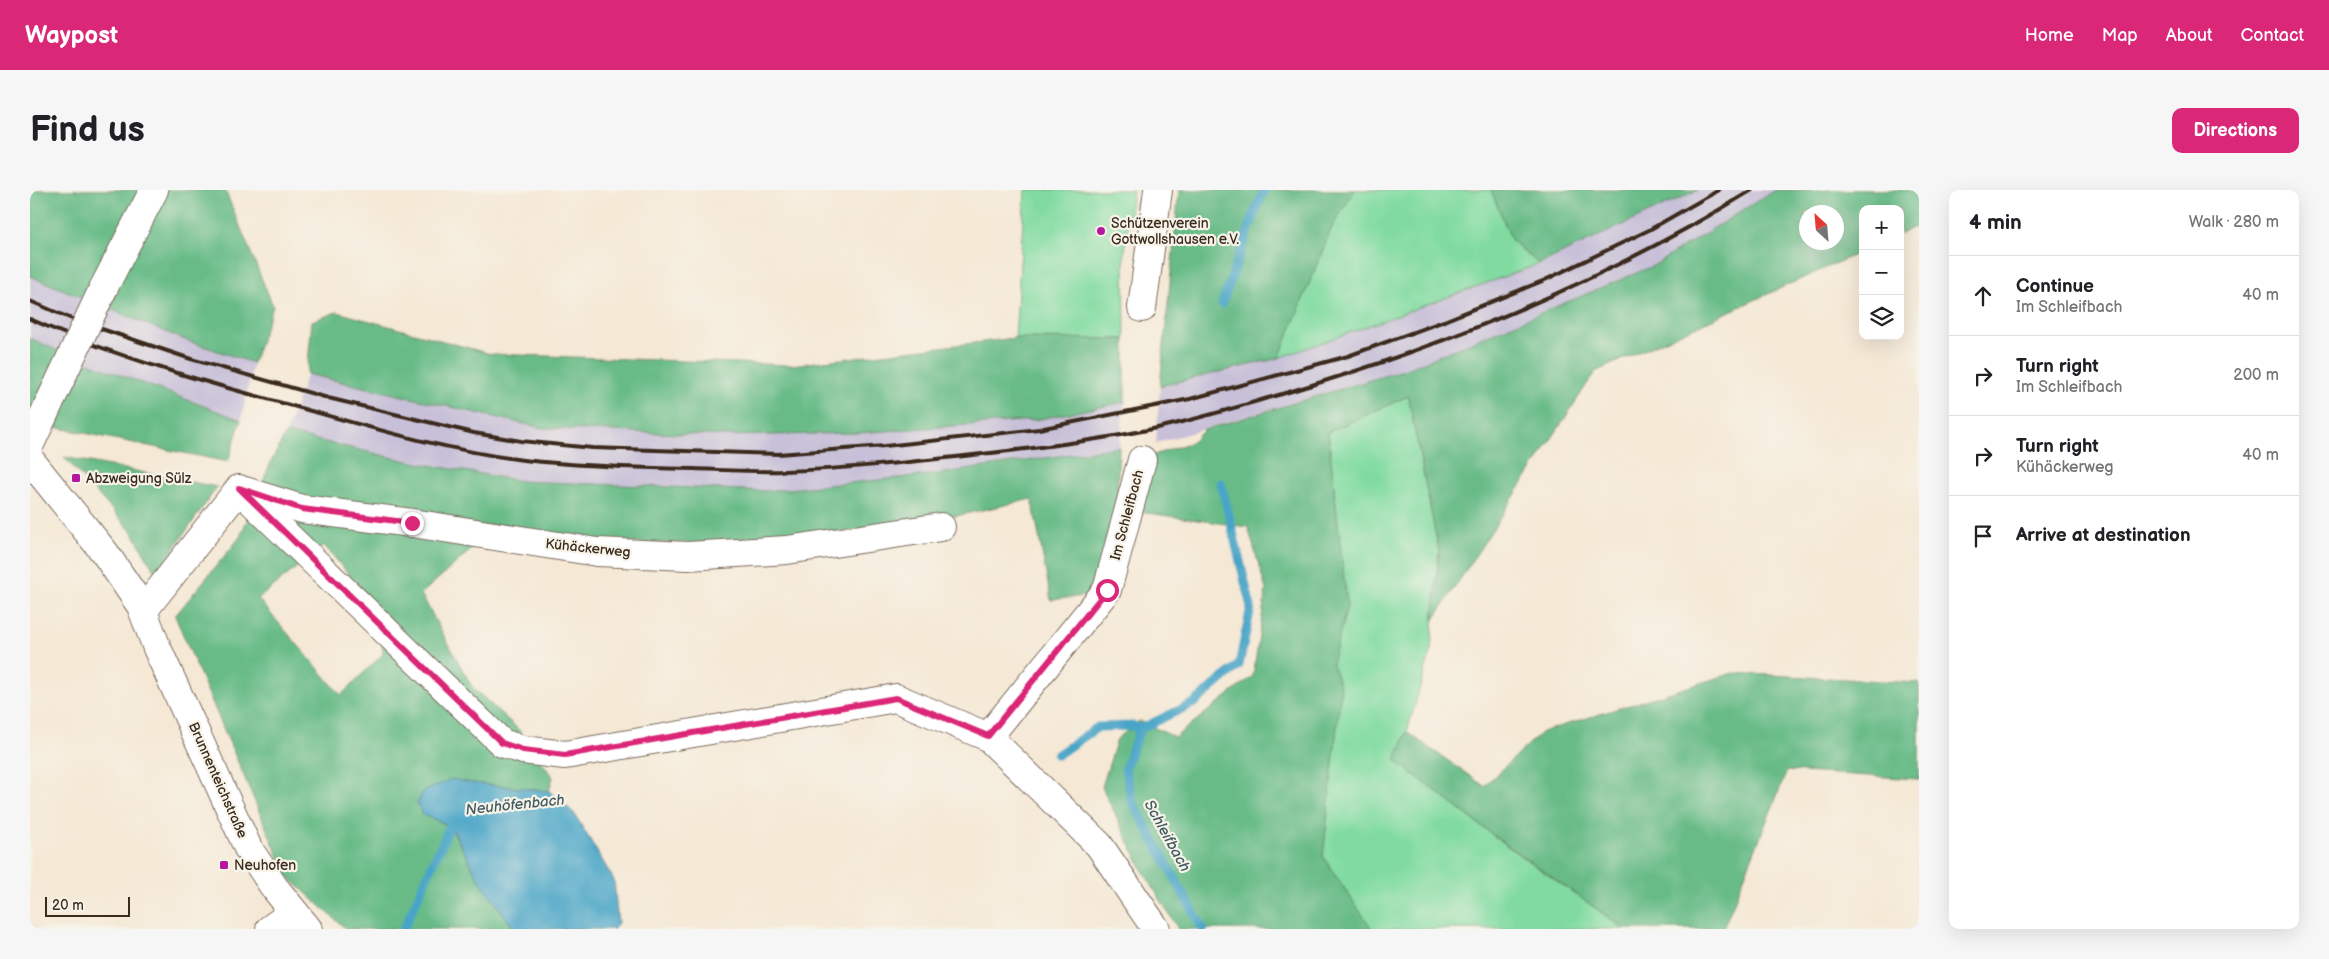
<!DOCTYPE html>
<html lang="en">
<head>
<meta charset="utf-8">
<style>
  :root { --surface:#fff; --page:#f6f6f6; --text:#202124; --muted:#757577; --line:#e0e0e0; --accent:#db2777 }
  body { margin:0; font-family:"Balsamiq Sans",sans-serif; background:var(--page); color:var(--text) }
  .controls { position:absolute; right:15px; top:15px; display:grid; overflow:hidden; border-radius:10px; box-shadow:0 5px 20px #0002 }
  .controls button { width:45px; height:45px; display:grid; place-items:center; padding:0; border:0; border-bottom:1px solid var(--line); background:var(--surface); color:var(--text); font:25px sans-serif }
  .compass { position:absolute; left:1769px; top:15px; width:45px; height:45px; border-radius:50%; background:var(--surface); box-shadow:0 5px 20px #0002; rotate:334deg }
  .scale { position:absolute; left:15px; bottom:12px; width:85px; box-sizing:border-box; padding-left:5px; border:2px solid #3b2a1e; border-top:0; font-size:14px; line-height:18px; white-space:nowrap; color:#3b2a1e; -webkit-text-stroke:4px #f7f3e8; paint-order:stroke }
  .stop { position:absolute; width:15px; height:15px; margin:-11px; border:4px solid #db2777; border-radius:50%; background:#fff }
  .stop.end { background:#db2777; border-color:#fff; box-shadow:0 1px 5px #0008 }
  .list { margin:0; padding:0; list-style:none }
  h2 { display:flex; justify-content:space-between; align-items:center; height:65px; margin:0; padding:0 20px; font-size:21px }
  h2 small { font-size:16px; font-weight:400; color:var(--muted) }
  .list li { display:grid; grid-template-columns:32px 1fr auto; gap:15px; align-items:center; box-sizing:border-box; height:80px; padding:0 20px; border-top:1px solid var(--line) }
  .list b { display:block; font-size:19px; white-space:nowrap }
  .list p { margin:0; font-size:16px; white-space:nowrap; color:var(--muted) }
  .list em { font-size:16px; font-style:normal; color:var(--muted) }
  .icon { flex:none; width:28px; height:28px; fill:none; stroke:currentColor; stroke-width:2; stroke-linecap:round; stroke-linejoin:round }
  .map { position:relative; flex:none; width:1889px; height:739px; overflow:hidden; border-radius:10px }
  header { display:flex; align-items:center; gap:30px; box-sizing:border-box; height:70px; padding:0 25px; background:var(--accent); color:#fff }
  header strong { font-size:24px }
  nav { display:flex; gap:28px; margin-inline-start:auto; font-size:18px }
  .intro { display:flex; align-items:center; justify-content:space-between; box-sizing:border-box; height:120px; padding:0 30px }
  h1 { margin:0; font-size:35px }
  .button { padding:12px 22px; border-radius:10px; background:var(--accent); color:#fff; font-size:18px; font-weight:700 }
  main { display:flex; gap:30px; padding:0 30px }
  aside { flex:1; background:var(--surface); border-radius:10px; box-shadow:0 5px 20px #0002 }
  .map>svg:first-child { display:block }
  .industrial { fill:#c7c0d8 }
  .green { fill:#81dba1; stroke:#5e8260 }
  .forest { fill:#68bb87; stroke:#527252; fill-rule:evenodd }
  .water { fill:#49a5c7; stroke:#426872 }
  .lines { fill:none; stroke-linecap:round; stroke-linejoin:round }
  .stream { stroke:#49a5c7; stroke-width:9 }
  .minor-casing { stroke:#7c6c5e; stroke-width:30 }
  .minor { stroke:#fff; stroke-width:28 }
  .rail { stroke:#3b2a1e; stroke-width:4 }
  .minor-bridge-casing { stroke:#7c6c5e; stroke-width:30; stroke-linecap:butt }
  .minor-bridge { stroke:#fff; stroke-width:28 }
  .route { stroke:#db2777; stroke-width:6 }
  .poi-dot { fill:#b5179e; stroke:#f7f3e8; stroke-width:2 }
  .labels { text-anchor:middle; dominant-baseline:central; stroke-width:4.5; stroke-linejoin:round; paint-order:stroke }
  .poi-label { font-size:14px; fill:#3b2a1e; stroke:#f7f3e8; text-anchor:start }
  .street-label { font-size:14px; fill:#3b2a1e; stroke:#f7f3e8 }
  .water-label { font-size:15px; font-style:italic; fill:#415b62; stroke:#f7f3e8 }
</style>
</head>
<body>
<header>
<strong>Waypost</strong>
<nav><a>Home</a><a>Map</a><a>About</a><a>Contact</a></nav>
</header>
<div class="intro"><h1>Find us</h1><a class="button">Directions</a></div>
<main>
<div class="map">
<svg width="1889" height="739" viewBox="0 0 1889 739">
  <rect width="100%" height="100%" fill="#f7f3e8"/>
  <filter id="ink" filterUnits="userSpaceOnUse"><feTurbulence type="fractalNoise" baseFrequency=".02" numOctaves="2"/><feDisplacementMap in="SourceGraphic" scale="10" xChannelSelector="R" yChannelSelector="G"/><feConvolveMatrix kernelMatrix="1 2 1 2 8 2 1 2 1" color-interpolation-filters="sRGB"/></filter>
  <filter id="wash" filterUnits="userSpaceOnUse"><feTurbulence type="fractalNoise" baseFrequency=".0096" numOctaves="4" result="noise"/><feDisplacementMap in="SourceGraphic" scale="20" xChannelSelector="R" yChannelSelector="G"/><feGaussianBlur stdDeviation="1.12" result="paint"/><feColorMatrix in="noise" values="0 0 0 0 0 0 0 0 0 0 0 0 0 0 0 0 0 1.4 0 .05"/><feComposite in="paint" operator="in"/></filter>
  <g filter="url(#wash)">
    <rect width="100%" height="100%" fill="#f5e8d5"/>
    <path class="industrial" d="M1668 0H1745L1623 76 1377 179 1126 253 1130 196 1249 168 1509 74Z
      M0 86 158 151 223 173 211 230 35 164 0 148Z
      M277 184 512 238 695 246 829 243 1005 230 1095 212 1089 257 908 284 738 301 491 291 382 272 256 243Z"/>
    <path class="green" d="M995 0H1103L1094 67 1095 149 985 148Z
      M1325 0H1461L1482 51 1509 74 1249 168 1302 37Z
      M1378 206 1409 362 1401 460 1377 542 1365 570 1477 656 1595 739H1342L1293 667 1311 498 1301 474 1317 416 1298 242Z"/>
    <path class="forest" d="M0 0H195L243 116 223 173 158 151 0 86Z
      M1149 0H1325L1302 37 1249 168 1130 196Z
      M1461 0H1668L1509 74 1482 51Z
      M1745 0H1889V35L1870 44V19H1833V61L1565 182 1403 431 1409 362 1378 206 1298 242 1317 416 1302 474 1311 498 1293 667 1342 739H1148L1112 679 1072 597 1087 549 1109 531 1145 547 1223 486 1236 400 1218 337 1110 322 1118 267 1162 252 1174 240 1377 179 1623 76ZM1776 22H1806V52H1776Z
      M307 122 461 164 761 175 985 148 1095 149V212L1005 230 829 243 695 246 512 238 277 184 282 131Z
      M0 148 35 164 211 230 198 272 0 232Z
      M256 243 382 272 491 291 738 301 908 284 1089 257 1086 337 1061 405 1021 410 1002 309 881 336 679 353H570L467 337 391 404 442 497 488 539 523 587 519 601 442 593 421 589 393 625 420 636 448 688 484 739H316L257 686 145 426 210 347 241 272ZM294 355 349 421 353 464 311 505 228 409Z
      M34 267 187 297 126 384 103 343Z
      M1703 483 1889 493V589L1757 581 1693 739H1595L1471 651 1365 570 1377 542 1454 596 1512 542Z"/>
    <path class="water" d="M421 589 442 593 519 601 544 623 584 690 588 733 584 739H484L448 688 421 636 393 625 387 614 393 602Z"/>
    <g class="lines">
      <path class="stream" d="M1192 114 1227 16 1235 0
        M1027 565 1068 537 1104 536 1110 539
        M374 738 420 636 431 635
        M1173 739 1102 611 1095 578 1110 539 1164 513 1209 475 1221 417 1191 293"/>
    </g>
  </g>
  <g filter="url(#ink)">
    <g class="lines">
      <g class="minor-casing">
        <path id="minor" d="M73 99 124 0
          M1112 118 1128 0
          M0 270 75 363 111 416 127 458 218 658 244 697 278 739
          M209 299 472 553 493 560 535 565 866 508 958 547 1069 655 1126 739
          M215 301 272 319 382 333 567 362 658 366 757 360 911 337
          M113 421 209 299
          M958 547 1077 400 1112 270
          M240 739 264 722"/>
      </g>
      <use href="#minor" class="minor"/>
      <path class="rail" d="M0 111 42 129 161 169 298 208 444 243 491 251 562 258 748 264 855 256 1009 239 1160 209 1318 166 1414 131 1515 90 1619 40 1689 0
        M0 129C88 168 181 194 274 219 345 239 420 261 493 270 550 276 607 278 664 279 694 280 724 282 754 281 817 279 880 272 943 265 999 259 1056 252 1112 241 1160 232 1206 217 1252 204 1415 156 1577 90 1722 0"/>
      <g class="minor-bridge-casing">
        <path id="minor-bridge" d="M0 254 73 99"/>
      </g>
      <use href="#minor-bridge" class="minor-bridge"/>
    </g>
  </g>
  <g class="lines" filter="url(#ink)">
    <path class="route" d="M382 333 272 319 209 298 472 553 493 560 535 565 866 508 958 546 1077 400"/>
  </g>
  <g class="poi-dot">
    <circle cx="1071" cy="41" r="5"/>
    <rect x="41" y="283" width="10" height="10" rx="2.5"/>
    <rect x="189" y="670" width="10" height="10" rx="2.5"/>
  </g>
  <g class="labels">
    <g class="poi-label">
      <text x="1081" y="33">Schützenverein<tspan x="1081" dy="16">Gottwollshausen e.V.</tspan></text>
      <text x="56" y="288">Abzweigung Sülz</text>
      <text x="204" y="675">Neuhofen</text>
    </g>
    <g class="street-label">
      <text transform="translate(1097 325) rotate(-75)">Im Schleifbach</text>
      <text transform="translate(558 358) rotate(6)">Kühäckerweg</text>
      <text transform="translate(188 590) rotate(66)">Brunnenteichstraße</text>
    </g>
    <g class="water-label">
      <text transform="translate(485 615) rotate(-6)">Neuhöfenbach</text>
      <text transform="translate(1137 646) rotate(61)">Schleifbach</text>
    </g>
  </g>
</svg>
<div class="controls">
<button>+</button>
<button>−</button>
<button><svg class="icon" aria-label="layers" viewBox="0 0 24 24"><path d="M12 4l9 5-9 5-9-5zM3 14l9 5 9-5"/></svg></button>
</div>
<svg class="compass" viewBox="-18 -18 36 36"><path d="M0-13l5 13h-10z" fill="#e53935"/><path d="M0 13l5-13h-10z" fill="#757577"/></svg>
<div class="scale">20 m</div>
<div class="stop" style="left:1077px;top:400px"></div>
<div class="stop end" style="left:382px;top:333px"></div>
</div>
<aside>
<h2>4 min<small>Walk · 280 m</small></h2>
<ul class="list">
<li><svg class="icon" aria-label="ahead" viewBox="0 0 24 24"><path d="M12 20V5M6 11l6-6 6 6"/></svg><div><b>Continue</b><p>Im Schleifbach</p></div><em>40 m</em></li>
<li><svg class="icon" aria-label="right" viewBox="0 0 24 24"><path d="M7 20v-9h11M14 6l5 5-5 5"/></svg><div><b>Turn right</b><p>Im Schleifbach</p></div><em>200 m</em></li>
<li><svg class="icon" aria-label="right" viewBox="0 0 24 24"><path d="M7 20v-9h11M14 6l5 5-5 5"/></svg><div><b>Turn right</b><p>Kühäckerweg</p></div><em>40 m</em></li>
<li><svg class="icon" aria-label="arrive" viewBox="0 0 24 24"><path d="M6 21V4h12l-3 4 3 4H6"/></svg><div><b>Arrive at destination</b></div></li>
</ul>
</aside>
</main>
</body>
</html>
